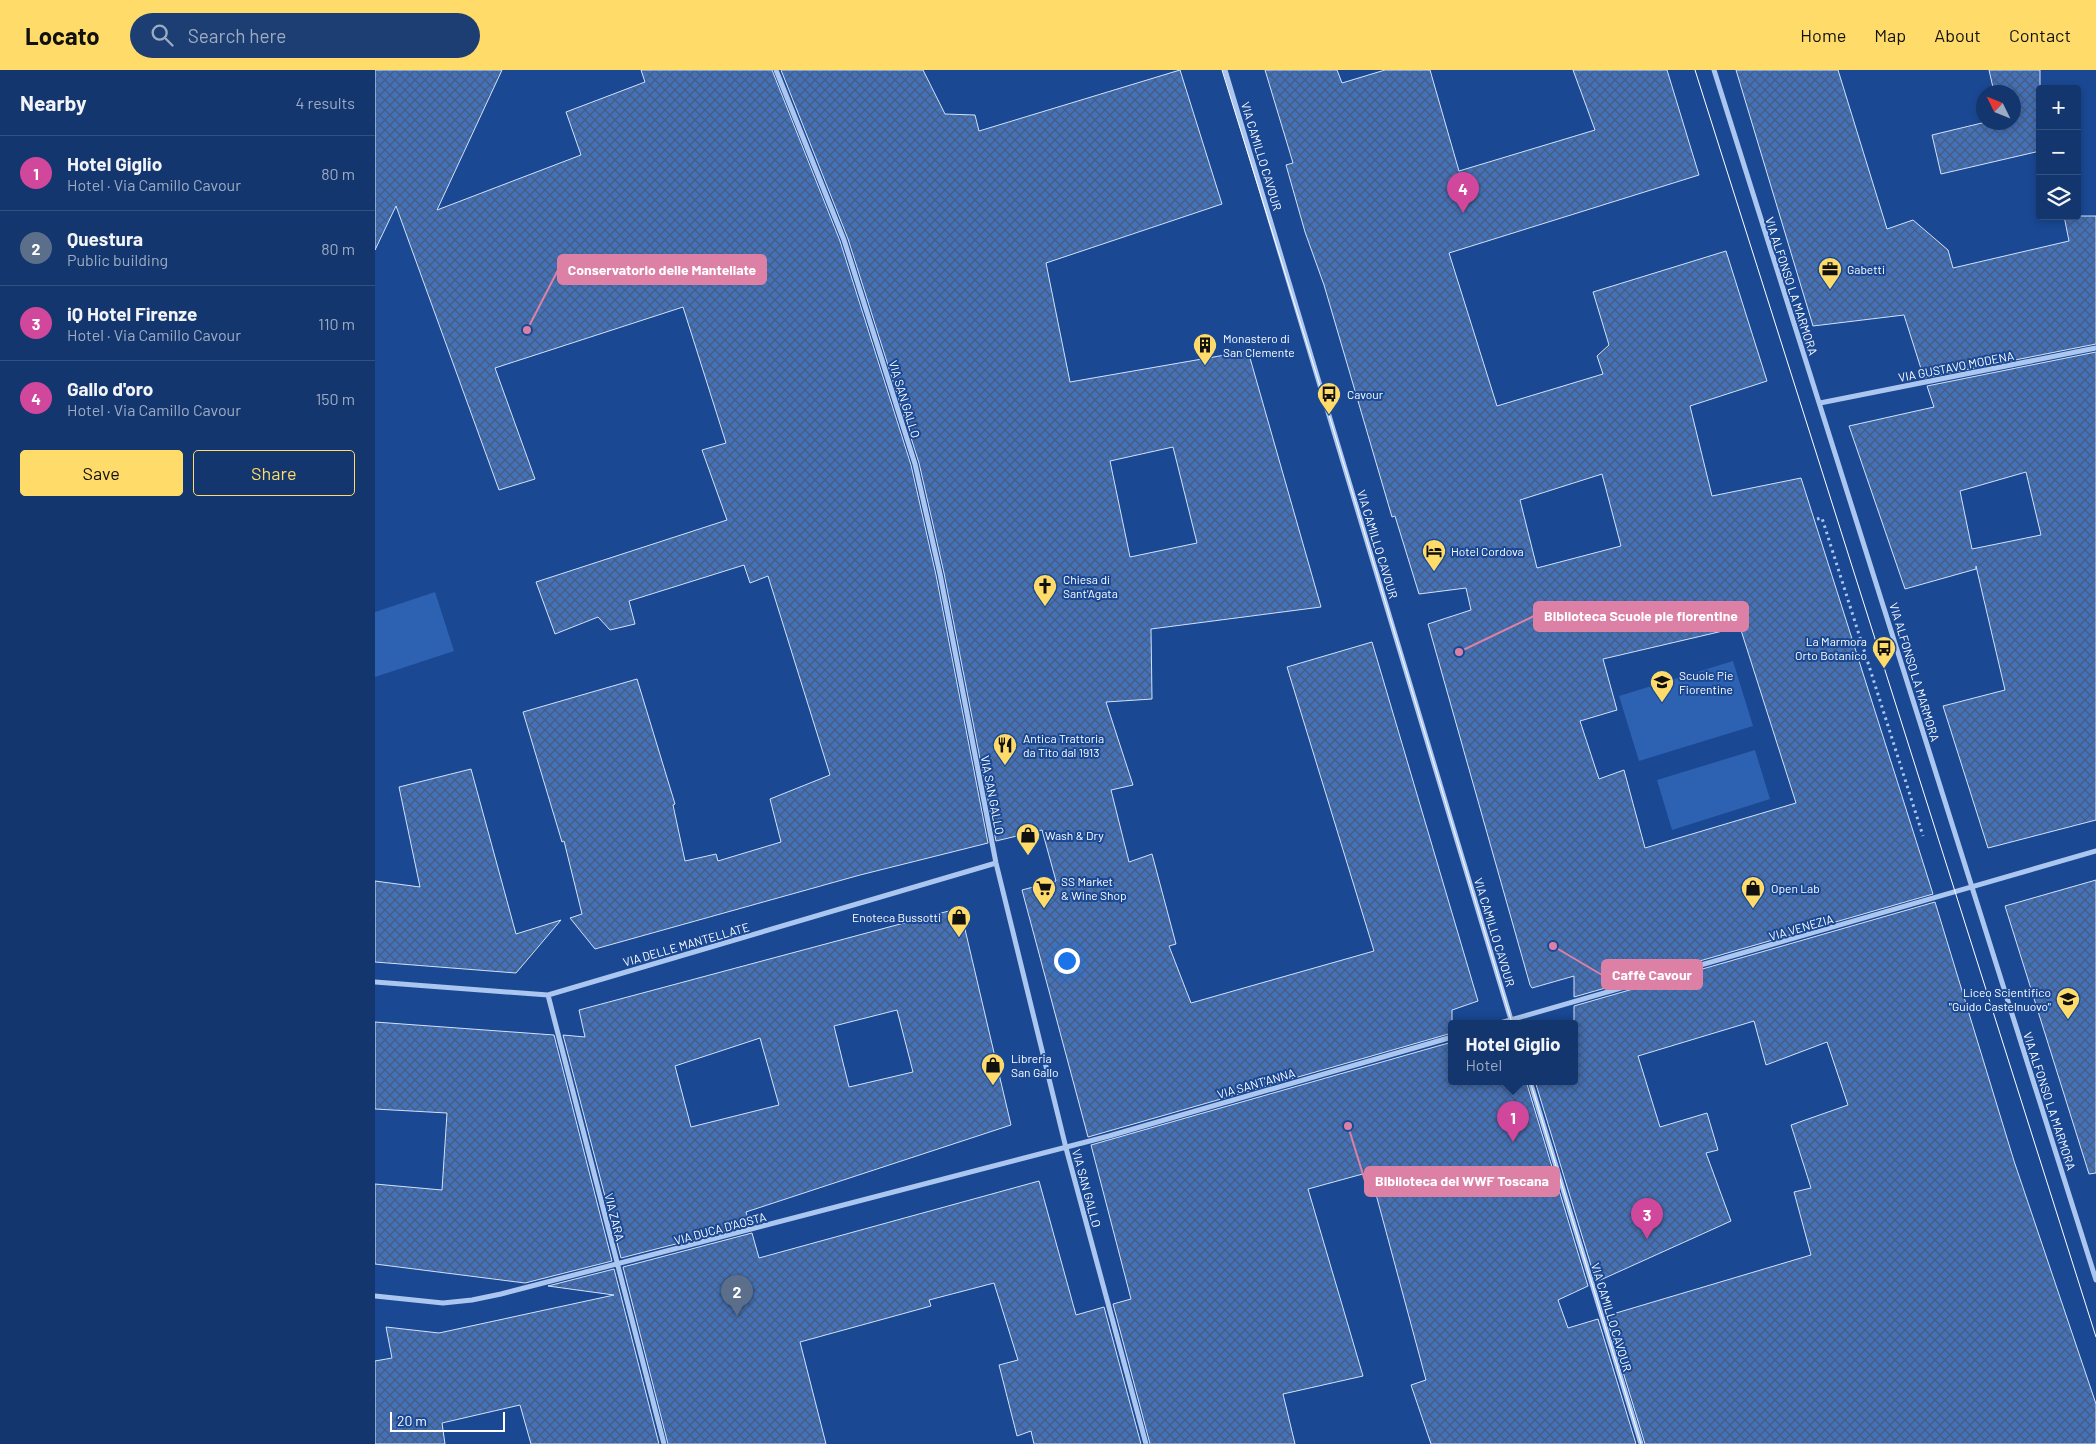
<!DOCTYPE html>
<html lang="en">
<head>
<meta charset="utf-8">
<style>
  :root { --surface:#14366e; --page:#1d3e73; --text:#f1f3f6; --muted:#9dabc2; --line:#335081; --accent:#ffdc69 }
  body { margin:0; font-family:Barlow,sans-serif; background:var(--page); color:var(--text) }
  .controls { position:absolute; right:15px; top:15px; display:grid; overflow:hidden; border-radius:5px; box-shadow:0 2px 8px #0003 }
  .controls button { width:45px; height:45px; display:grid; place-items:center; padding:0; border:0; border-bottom:1px solid var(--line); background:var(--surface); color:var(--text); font:25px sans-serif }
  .compass { position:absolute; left:1601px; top:15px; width:45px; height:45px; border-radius:50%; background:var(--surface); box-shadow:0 2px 8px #0003; rotate:313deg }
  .scale { position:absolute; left:15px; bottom:12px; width:115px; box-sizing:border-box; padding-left:5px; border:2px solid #fff; border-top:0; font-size:14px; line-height:18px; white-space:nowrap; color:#fff; -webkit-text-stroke:4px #1a4893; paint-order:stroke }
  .you { position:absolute; left:691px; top:890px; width:18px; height:18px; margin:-12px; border:4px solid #fff; border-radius:50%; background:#1a73e8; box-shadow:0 0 0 8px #1a73e833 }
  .badge { display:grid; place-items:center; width:32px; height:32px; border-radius:50%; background:var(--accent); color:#fff; font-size:16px; font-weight:700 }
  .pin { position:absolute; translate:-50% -41px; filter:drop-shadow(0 1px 2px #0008) }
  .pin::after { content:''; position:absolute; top:26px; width:18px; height:15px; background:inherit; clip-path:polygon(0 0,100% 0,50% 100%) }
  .popup { position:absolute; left:1073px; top:950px; width:130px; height:65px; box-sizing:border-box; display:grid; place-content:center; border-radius:5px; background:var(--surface); filter:drop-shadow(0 1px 4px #0005); font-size:16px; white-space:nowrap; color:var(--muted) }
  .popup b { font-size:19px; color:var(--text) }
  .popup::after { content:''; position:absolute; left:50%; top:100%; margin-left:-10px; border:10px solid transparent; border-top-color:var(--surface) }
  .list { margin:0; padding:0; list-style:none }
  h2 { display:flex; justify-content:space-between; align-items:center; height:65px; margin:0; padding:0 20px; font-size:21px }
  h2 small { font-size:16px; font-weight:400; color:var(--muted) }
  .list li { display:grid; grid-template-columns:32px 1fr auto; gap:15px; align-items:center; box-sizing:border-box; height:75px; padding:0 20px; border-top:1px solid var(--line) }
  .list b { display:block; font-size:19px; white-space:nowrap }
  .list p { margin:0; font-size:16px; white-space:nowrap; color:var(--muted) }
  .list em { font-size:16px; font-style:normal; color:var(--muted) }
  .actions { display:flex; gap:10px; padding:15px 20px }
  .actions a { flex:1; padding:11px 0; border:1px solid var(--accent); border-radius:5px; text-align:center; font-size:18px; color:var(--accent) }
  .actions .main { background:var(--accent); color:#111 }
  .icon { flex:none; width:28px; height:28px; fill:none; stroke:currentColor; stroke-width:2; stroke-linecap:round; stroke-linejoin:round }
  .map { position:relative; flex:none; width:1721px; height:1374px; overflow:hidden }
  header { display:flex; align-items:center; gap:30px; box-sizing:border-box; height:70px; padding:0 25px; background:var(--accent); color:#111 }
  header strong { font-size:24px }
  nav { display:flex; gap:28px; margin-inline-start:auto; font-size:18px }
  .search { width:350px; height:45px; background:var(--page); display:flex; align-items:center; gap:12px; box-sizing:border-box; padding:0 18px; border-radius:28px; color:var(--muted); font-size:19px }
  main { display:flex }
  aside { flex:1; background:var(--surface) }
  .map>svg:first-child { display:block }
  .pitch { fill:#2d61b1 }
  .building { fill:url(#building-cross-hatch); stroke:#d1e2fb; fill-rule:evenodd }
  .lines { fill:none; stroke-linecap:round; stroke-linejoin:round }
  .path { stroke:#abc6ef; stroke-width:3; stroke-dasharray:2.5 4; stroke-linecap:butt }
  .street { stroke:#abc6ef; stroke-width:5 }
  .tram { stroke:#fff; stroke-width:1 }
  .labels { text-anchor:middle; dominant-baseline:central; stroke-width:4; stroke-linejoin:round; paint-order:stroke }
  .street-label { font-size:12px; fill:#fff; stroke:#1a4893 }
  .poi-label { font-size:12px; fill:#fff; stroke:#1a4893; text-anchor:start }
  .leader { fill:none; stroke:#dd80a5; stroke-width:2 }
  .callout-dot { fill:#dd80a5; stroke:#1a4893; stroke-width:2 }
  .callout { fill:#dd80a5; stroke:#dd80a5; stroke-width:2 }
  .callout-label { font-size:14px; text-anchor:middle; font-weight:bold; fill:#fff }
</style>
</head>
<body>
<header>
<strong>Locato</strong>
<div class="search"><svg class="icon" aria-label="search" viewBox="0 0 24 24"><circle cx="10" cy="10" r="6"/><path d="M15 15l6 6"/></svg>Search here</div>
<nav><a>Home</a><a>Map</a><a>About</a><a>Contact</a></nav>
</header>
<main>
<aside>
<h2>Nearby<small>4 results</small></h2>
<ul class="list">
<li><span class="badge" style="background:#d1479c">1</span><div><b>Hotel Giglio</b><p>Hotel · Via Camillo Cavour</p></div><em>80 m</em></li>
<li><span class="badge" style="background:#5c6f8a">2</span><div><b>Questura</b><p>Public building</p></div><em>80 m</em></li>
<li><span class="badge" style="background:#d1479c">3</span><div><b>iQ Hotel Firenze</b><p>Hotel · Via Camillo Cavour</p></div><em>110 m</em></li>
<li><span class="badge" style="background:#d1479c">4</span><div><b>Gallo d'oro</b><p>Hotel · Via Camillo Cavour</p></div><em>150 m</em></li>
</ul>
<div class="actions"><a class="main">Save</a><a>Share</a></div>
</aside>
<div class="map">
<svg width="1721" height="1374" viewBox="0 0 1721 1374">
  <defs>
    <pattern id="building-cross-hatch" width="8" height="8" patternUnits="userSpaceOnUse" patternTransform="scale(1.25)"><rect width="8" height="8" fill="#4371ba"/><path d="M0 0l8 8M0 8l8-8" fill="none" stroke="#485d7e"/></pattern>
  </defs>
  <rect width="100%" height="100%" fill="#1a4893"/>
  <path class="pitch" d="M60 522 79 581 0 607V542Z
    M1358 591 1378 656 1264 691 1244 626Z
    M1380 680 1395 729 1297 760 1282 710Z"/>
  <path class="building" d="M0 0H127L62 140 206 85 191 42 270 12 266 0H397L465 171 536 395 561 505 613 773 485 805 220 879 195 848 207 844 189 771 187 772 148 642 262 609 300 734 298 735 310 791 341 784 343 791 406 772 395 729 455 705 393 506 375 513 369 495 254 531 260 554 235 560 223 547 180 564 161 512 352 450 327 380 351 373 308 237 120 298 160 409 124 420 21 136 0 180Z
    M406 0H548L570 44 600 45 604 61 805 0 847 134 671 193 695 312 873 281 946 537 776 559 777 629 731 632 758 715 736 720 754 792 777 784 801 874 794 876 816 933 999 881 912 597 997 572 1103 931 1077 940V963L713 1067 647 820 681 811 667 760 621 771 569 503 544 393 473 169ZM798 377 822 473 755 487 735 391Z
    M890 0H962L967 13 1010 0H1055L1084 101 1220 60 1198 0H1292L1324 105 1074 183 1122 336 1228 304 1222 286 1234 275 1218 222 1351 181 1392 311 1315 336 1337 426 1426 408 1558 824 1199 927V906L1157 918 1155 915 1053 554 1096 540 1091 518 1044 524 1020 446 1017 447 949 215 930 162 911 95 918 93ZM1227 404 1246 476 1162 498 1145 430ZM1365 557 1421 733 1270 778 1249 700 1224 709 1205 651 1242 640 1228 589Z
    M1361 0H1463L1512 159 1538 150 1573 180 1578 198 1694 171 1689 146H1721V274L1549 308 1529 245 1438 256Z
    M1614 0H1665V81L1566 104 1557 65 1611 52H1638V22H1619Z
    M1721 282V750L1613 778 1568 636 1630 620 1601 496V499L1530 519 1474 356 1559 337 1552 316ZM1651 402 1666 465 1597 479 1585 421Z
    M96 699 141 864 186 850 141 903 0 892V811L45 817 24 717Z
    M1721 810V1103L1714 1104 1630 836Z
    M1560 832 1639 1091 1721 1334V1374H1270L1231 1246 1436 1185 1419 1122 1436 1118 1416 1055 1473 1035 1452 972 1391 995 1379 951 1263 986 1285 1057 1332 1043 1343 1080 1331 1083 1356 1151 1221 1212 1160 1011H1199V936Z
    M585 838 636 1055 371 1142 375 1155 246 1188 188 965 210 967 204 940ZM522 940 538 1002 474 1017 459 956ZM385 968 404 1035 316 1057 300 996Z
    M0 952 179 965 237 1191 150 1213 0 1194V1114L67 1120 72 1043 0 1039Z
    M1077 972V1011H1151L1213 1216 1183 1230 1193 1258 1223 1249 1261 1374H1056L1036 1315 1051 1310 995 1102 933 1119 988 1306 908 1324 920 1374H775L738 1234 756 1229 716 1075Z
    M664 1111 701 1245 729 1237 766 1374H659L656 1361 642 1366 624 1295 643 1290 619 1213 554 1230 556 1236 425 1272 451 1374H293L248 1197 377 1163 384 1188Z
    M239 1199 284 1374H156L145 1335 67 1353 70 1374H0V1291L17 1288 11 1257 64 1263 239 1225 173 1216Z"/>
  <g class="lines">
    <path class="path" d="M1442 449 1447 448 1548 766"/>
    <path class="street" d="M401 0 469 170 540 394 565 504 621 793 691 1078 771 1374
      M850 0 1137 953
      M1339 0 1721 1210
      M1445 333 1721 278
      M0 912 173 925 621 793
      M173 925 289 1374
      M1125 953 1721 781
      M1155 1011 1266 1374
      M0 1226 68 1233 97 1230 126 1224 734 1066 1077 967"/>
    <path class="tram" d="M847 0 954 345 1137 953
      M1320 0 1721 1267
      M1155 1011 1266 1374"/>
  </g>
  <defs>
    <g id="office-pin" transform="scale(1.25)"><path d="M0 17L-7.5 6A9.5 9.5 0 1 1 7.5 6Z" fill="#ffdc69" stroke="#1a4893"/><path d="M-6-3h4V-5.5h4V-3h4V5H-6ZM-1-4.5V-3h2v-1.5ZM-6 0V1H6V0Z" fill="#111"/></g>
    <g id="building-pin" transform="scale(1.25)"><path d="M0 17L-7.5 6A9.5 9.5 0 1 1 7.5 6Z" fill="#ffdc69" stroke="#1a4893"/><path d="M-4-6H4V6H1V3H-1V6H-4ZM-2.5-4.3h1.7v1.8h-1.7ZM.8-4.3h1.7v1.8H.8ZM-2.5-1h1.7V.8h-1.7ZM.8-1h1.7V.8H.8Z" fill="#111"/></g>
    <g id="bus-pin" transform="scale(1.25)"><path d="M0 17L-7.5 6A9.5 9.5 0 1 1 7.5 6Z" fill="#ffdc69" stroke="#1a4893"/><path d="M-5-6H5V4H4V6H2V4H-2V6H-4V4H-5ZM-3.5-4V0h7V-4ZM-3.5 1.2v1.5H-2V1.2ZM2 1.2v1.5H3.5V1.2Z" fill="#111"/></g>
    <g id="hotel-pin" transform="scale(1.25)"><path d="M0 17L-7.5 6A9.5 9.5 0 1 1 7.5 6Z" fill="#ffdc69" stroke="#1a4893"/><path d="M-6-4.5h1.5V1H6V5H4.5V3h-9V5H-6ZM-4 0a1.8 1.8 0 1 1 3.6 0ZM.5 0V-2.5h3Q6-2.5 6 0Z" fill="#111"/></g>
    <g id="church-pin" transform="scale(1.25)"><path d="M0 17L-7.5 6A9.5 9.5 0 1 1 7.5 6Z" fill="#ffdc69" stroke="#1a4893"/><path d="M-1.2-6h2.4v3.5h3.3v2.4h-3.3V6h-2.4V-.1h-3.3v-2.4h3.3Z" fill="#111"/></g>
    <g id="school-pin" transform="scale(1.25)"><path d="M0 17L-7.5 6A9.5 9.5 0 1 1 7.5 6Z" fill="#ffdc69" stroke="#1a4893"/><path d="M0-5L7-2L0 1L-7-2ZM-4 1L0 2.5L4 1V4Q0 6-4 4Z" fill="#111"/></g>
    <g id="restaurant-pin" transform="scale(1.25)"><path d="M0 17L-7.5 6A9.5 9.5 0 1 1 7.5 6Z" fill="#ffdc69" stroke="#1a4893"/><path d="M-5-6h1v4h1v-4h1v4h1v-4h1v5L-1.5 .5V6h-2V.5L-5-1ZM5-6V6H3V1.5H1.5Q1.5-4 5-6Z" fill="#111"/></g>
    <g id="shop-pin" transform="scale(1.25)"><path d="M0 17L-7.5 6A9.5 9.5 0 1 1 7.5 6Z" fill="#ffdc69" stroke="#1a4893"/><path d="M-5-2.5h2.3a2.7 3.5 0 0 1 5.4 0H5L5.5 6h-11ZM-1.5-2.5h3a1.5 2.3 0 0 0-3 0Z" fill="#111"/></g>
    <g id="supermarket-pin" transform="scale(1.25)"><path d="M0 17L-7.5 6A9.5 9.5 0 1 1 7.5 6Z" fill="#ffdc69" stroke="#1a4893"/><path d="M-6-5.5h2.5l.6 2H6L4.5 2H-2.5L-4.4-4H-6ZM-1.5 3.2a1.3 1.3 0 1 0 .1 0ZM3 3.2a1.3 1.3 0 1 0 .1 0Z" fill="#111"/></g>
  </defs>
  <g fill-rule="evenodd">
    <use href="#office-pin" x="1455" y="199"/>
    <use href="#building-pin" x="830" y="275"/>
    <use href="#bus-pin" x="954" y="324"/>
    <use href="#hotel-pin" x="1059" y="481"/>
    <use href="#church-pin" x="670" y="516"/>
    <use href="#bus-pin" x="1509" y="578"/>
    <use href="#school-pin" x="1287" y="612"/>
    <use href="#restaurant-pin" x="630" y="675"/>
    <use href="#shop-pin" x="653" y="765"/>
    <use href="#supermarket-pin" x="669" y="818"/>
    <use href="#shop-pin" x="1378" y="818"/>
    <use href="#shop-pin" x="584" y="847"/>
    <use href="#school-pin" x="1693" y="929"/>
    <use href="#shop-pin" x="618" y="995"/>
  </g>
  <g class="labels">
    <g class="street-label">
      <text transform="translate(887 86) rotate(73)">VIA CAMILLO CAVOUR</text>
      <text transform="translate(1417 216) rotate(72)">VIA ALFONSO LA MARMORA</text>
      <text transform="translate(1581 296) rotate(-11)">VIA GUSTAVO MODENA</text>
      <text transform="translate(530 329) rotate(73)">VIA SAN GALLO</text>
      <text transform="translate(1003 474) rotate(73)">VIA CAMILLO CAVOUR</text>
      <text transform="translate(1540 602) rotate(73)">VIA ALFONSO LA MARMORA</text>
      <text transform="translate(618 725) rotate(79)">VIA SAN GALLO</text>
      <text transform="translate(1426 857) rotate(-16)">VIA VENEZIA</text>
      <text transform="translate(1120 862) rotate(73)">VIA CAMILLO CAVOUR</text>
      <text transform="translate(311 874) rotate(-16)">VIA DELLE MANTELLATE</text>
      <text transform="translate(881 1013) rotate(-16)">VIA SANT'ANNA</text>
      <text transform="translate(1675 1031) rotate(72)">VIA ALFONSO LA MARMORA</text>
      <text transform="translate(712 1118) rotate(75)">VIA SAN GALLO</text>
      <text transform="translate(240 1147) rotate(76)">VIA ZARA</text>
      <text transform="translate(345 1158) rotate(-15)">VIA DUCA D'AOSTA</text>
      <text transform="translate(1237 1247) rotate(73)">VIA CAMILLO CAVOUR</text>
    </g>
    <g class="poi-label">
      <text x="1472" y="199">Gabetti</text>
      <text x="848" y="268">Monastero di<tspan x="848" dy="14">San Clemente</tspan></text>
      <text x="972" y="324">Cavour</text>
      <text x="1076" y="481">Hotel Cordova</text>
      <text x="688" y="509">Chiesa di<tspan x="688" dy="14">Sant'Agata</tspan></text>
      <text x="1492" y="571" text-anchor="end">La Marmora<tspan x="1492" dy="14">Orto Botanico</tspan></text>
      <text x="1304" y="605">Scuole Pie<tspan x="1304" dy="14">Fiorentine</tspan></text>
      <text x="648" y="668">Antica Trattoria<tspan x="648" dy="14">da Tito dal 1913</tspan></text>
      <text x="670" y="765">Wash &amp; Dry</text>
      <text x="686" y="811">SS Market<tspan x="686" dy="14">&amp; Wine Shop</tspan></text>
      <text x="1396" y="818">Open Lab</text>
      <text x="566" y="847" text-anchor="end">Enoteca Bussotti</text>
      <text x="1676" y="922" text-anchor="end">Liceo Scientifico<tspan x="1676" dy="14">"Guido Castelnuovo"</tspan></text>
      <text x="636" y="988">Libreria<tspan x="636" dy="14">San Gallo</tspan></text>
    </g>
  </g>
  <path class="leader" d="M152 260L183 200M1084 582L1159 546M1178 876L1227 905M973 1056L990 1111"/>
  <g class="callout-dot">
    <circle cx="152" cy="260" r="5"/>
    <circle cx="1084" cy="582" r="5"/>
    <circle cx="1178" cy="876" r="5"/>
    <circle cx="973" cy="1056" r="5"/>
  </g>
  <g class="callout">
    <rect x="183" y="185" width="208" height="29" rx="5"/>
    <rect x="1159" y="532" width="214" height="29" rx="5"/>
    <rect x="1227" y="890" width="100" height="29" rx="5"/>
    <rect x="990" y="1097" width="194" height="29" rx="5"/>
  </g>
  <g class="callout-label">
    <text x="287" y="205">Conservatorio delle Mantellate</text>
    <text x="1266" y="551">Biblioteca Scuole pie fiorentine</text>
    <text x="1277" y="910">Caffè Cavour</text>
    <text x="1087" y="1116">Biblioteca del WWF Toscana</text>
  </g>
</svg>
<div class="controls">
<button>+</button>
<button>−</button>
<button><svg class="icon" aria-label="layers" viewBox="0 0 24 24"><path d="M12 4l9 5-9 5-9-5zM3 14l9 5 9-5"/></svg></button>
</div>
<svg class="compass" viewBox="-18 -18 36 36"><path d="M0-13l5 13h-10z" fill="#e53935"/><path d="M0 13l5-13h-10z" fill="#9dabc2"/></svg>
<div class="scale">20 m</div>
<div class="you"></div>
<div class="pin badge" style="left:1138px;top:1072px;background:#d1479c">1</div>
<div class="popup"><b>Hotel Giglio</b>Hotel</div>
<div class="pin badge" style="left:362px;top:1246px;background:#5c6f8a">2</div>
<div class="pin badge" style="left:1272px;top:1169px;background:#d1479c">3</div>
<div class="pin badge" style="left:1088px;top:143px;background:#d1479c">4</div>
</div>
</main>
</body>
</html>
